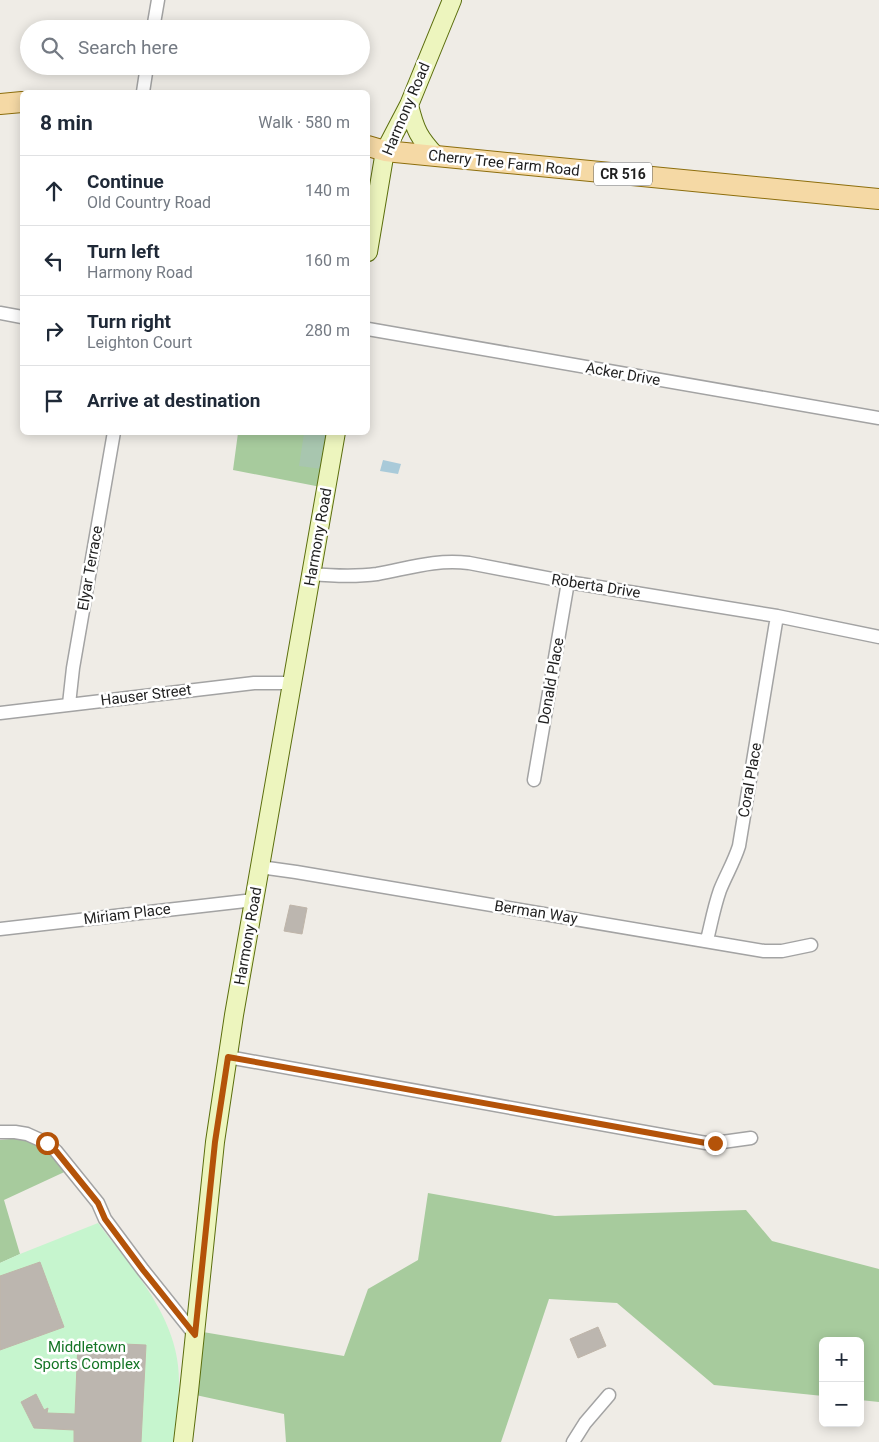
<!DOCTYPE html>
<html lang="en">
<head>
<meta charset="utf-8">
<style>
  :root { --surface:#fff; --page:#f6f6f7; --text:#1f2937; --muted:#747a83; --line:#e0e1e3 }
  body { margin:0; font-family:Roboto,sans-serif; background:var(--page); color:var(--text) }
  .controls { position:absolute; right:15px; bottom:15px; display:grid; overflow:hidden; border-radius:8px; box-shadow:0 2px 12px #0003 }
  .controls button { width:45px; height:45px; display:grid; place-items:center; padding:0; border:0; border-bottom:1px solid var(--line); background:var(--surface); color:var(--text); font:25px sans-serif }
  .stop { position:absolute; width:15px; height:15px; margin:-11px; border:4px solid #b45309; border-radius:50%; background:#fff }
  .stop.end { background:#b45309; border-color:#fff; box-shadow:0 1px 5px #0008 }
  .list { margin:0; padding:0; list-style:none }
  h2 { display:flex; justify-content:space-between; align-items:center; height:65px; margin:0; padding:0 20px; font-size:21px }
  h2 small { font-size:16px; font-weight:400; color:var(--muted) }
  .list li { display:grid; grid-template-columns:32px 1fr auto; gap:15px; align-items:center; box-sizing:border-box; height:70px; padding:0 20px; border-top:1px solid var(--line) }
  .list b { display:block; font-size:19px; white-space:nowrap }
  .list p { margin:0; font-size:16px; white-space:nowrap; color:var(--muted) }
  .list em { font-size:16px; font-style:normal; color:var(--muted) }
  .icon { flex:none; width:28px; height:28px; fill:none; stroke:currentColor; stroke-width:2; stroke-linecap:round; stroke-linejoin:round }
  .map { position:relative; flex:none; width:879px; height:1442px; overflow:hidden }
  .search { position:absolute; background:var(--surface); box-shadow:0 2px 12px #0003; left:20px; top:20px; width:350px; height:55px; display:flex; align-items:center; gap:12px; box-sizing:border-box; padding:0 18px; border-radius:28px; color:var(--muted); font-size:19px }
  .panel { position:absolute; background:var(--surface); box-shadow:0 2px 12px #0003; left:20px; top:90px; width:350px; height:345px; border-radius:8px }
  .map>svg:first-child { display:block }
  .forest { fill:#a7cb9d }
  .cemetery { fill:#a8c6af }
  .park { fill:#c6f5ce }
  .water { fill:#a9cad9 }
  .building { fill:#bcb6af; stroke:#bfb5a9 }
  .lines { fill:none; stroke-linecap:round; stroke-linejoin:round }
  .street-casing { stroke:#a3a3a3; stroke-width:15 }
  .secondary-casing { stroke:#5b6e0d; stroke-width:20 }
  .primary-casing { stroke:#8d6e0c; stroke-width:22 }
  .street { stroke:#fff; stroke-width:12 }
  .secondary { stroke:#edf5be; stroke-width:18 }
  .primary { stroke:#f5d9a5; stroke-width:20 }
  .route { stroke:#b45309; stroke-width:6 }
  .labels { text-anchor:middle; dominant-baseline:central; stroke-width:5; stroke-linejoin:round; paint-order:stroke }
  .shield { fill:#fff; stroke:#626262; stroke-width:1 }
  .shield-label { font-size:14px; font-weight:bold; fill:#1f1f1f }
  .street-label { font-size:15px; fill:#1f1f1f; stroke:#fff }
  .park-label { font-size:15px; fill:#147525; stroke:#fff }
</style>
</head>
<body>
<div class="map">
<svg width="879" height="1442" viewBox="0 0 879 1442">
  <rect width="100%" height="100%" fill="#efece6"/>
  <path class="forest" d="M238 433H331L321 487 233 470Z
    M42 1136 73 1168 4 1200 20 1254 0 1263V1140Z
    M428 1193 555 1216 746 1210 772 1241 879 1269V1402L860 1400V1341H823V1396L714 1385 617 1303 549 1299 501 1442H286L284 1414 191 1394 197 1331 344 1356 368 1289 418 1260Z"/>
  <path class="cemetery" d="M304 433H345L338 471 299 466Z"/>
  <path class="park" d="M98 1223C134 1271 179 1318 179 1381 179 1401 175 1422 173 1442H0V1263L20 1254Z"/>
  <path class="water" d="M383 460 401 464 398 474 380 471Z"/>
  <path class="building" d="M290 905 307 908 302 934 284 931Z
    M40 1262 64 1327 0 1350V1276Z
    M598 1327 606 1346 578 1358 570 1339Z
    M78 1342 146 1345 141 1442H74V1430L34 1428 21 1402 36 1394 44 1410 48 1408 47 1413 75 1414Z"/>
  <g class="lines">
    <g class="street-casing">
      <path id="street" d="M153 29 158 0
        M143 92 147 66
        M0 313 22 317
        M368 329 879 418
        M311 574C334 576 355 577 377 574 410 568 435 559 469 563L568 582 777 616 879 637
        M69 704 73 668 114 432
        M0 713 254 683H292
        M534 780 568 582
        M260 867 296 872 764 951H782L811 945
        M0 929 254 900
        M707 940C711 924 714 907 720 890 726 875 734 862 739 846L777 616
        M228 1057 706 1143H715L751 1138
        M0 1132H15L27 1134 47 1143 56 1151 98 1203 105 1219 143 1270 195 1335
        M573 1442 585 1423 609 1395"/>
    </g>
    <g class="secondary-casing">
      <path id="secondary" d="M409 105C415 130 419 138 436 156
        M368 252 385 151 409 105 452 0
        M183 1442 189 1391 215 1142 234 1015 336 432"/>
    </g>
    <g class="primary-casing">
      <path id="primary" d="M0 104 22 102
        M368 146 385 151 436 156 879 199"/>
    </g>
    <use href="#street" class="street"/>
    <use href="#secondary" class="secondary"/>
    <use href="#primary" class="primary"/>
  </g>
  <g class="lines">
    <path class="route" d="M47 1143 56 1151 98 1203 105 1219 143 1270 195 1335 215 1142 228 1057 706 1143H715"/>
  </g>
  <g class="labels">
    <rect class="shield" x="594" y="162.5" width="58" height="23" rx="4"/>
    <g class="shield-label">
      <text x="623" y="174">CR 516</text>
    </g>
    <g class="street-label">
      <text transform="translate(406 109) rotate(-67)">Harmony Road</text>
      <text transform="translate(504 163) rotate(6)">Cherry Tree Farm Road</text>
      <text transform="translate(623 374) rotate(10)">Acker Drive</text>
      <text transform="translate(318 537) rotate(-80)">Harmony Road</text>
      <text transform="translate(90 568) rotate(-80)">Elyar Terrace</text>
      <text transform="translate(596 586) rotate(9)">Roberta Drive</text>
      <text transform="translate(551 681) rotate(-80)">Donald Place</text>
      <text transform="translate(146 695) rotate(-7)">Hauser Street</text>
      <text transform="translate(750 780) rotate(-80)">Coral Place</text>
      <text transform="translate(536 912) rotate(9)">Berman Way</text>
      <text transform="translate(127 914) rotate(-7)">Miriam Place</text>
      <text transform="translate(248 936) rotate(-80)">Harmony Road</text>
    </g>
    <g class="park-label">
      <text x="87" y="1347">Middletown<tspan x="87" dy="17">Sports Complex</tspan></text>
    </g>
  </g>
</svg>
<div class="controls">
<button>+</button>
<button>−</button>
</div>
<div class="stop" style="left:47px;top:1143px"></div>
<div class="stop end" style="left:715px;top:1143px"></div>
<div class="search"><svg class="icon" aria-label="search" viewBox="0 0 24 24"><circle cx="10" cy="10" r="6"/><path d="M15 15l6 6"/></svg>Search here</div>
<section class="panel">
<h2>8 min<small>Walk · 580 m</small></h2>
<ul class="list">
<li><svg class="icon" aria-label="ahead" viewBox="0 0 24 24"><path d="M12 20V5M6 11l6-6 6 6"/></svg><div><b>Continue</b><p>Old Country Road</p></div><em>140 m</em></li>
<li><svg class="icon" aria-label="left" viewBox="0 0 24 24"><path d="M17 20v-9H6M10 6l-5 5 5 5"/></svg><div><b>Turn left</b><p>Harmony Road</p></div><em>160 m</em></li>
<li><svg class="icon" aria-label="right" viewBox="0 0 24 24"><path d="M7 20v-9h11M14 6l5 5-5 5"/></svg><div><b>Turn right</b><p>Leighton Court</p></div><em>280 m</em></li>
<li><svg class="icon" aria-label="arrive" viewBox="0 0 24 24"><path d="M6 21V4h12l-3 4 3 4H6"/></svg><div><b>Arrive at destination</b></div></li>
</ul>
</section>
</div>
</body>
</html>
